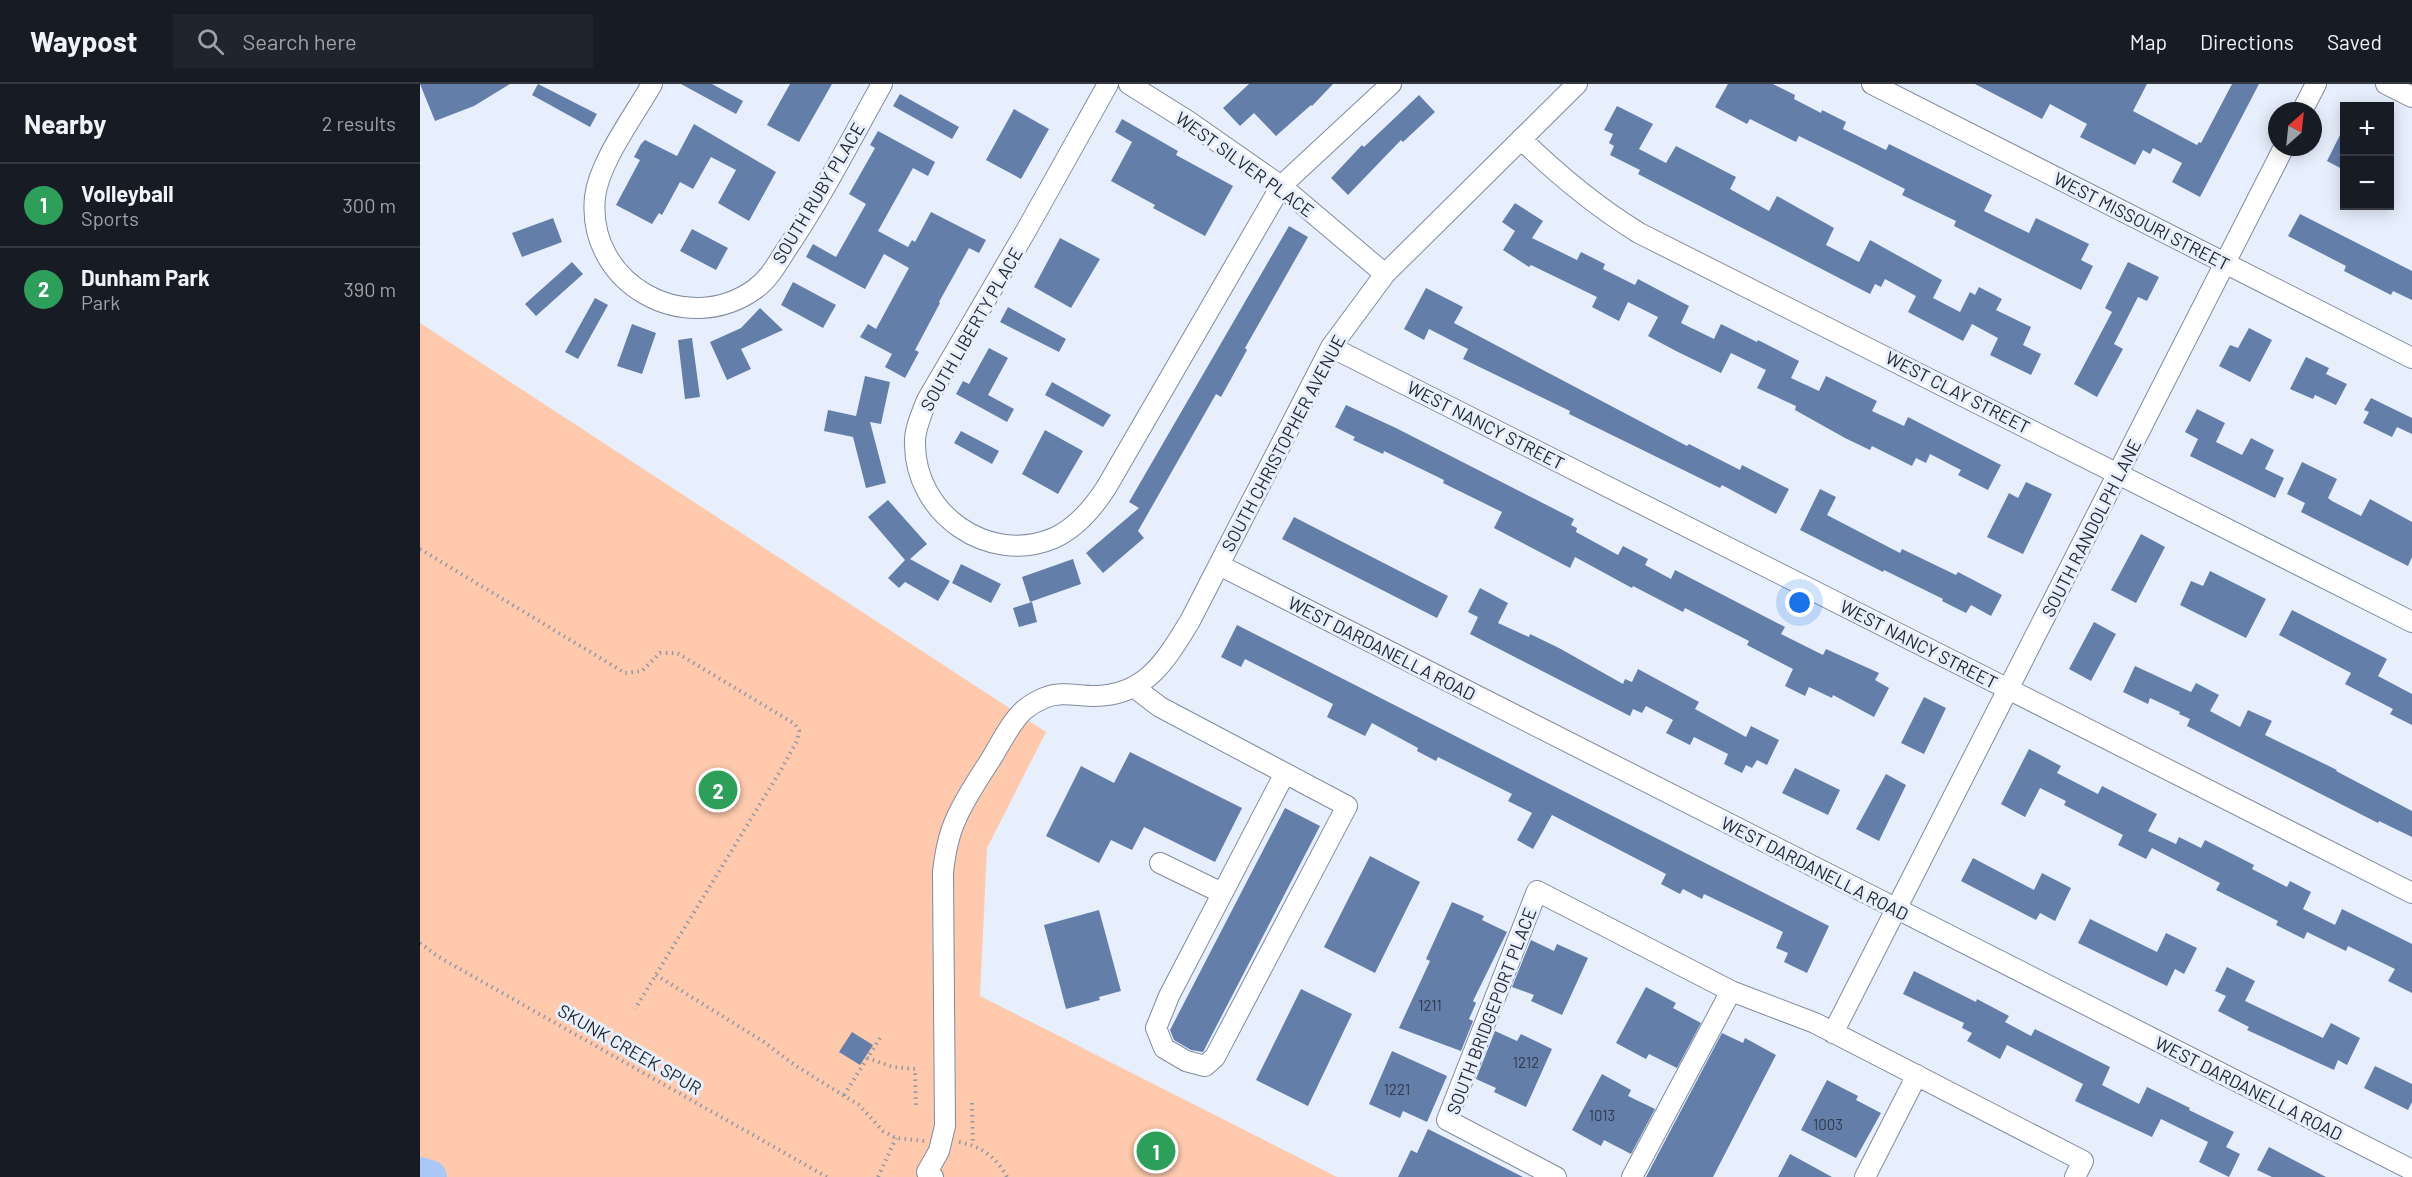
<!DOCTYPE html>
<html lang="en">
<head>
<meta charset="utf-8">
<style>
  :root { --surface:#171b24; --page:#20242c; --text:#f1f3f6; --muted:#9ea1a6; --line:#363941; --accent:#2563eb }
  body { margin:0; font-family:Barlow,sans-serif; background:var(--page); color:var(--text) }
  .controls { position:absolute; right:18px; top:18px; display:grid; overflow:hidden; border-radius:0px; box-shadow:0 3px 15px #0003 }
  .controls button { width:54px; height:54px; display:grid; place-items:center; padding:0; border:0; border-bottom:2px solid var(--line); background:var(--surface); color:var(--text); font:30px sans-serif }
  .compass { position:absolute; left:1848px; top:18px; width:54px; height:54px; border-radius:50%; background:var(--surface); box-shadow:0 3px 15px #0003; rotate:27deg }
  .you { position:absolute; left:1380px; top:519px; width:21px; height:21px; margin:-15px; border:4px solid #fff; border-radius:50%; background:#1a73e8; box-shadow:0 0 0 9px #1a73e833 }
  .badge { display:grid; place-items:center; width:39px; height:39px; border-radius:50%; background:var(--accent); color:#fff; font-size:20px; font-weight:700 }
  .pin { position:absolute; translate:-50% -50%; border:3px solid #fff; box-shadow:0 2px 6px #0006 }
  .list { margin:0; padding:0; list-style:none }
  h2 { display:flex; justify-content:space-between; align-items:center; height:78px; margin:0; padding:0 24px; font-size:26px }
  h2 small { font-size:20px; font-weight:400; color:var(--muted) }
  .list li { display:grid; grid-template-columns:39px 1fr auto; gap:18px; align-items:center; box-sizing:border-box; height:84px; padding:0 24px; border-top:2px solid var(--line) }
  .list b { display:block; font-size:22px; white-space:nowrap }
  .list p { margin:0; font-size:20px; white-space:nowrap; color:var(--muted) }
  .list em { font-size:20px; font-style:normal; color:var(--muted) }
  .icon { flex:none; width:33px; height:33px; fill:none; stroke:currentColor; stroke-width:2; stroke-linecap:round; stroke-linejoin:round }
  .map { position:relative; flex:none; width:1992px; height:1093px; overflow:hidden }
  header { display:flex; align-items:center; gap:36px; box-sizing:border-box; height:84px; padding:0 30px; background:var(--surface); border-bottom:2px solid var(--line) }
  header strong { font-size:28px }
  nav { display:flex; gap:33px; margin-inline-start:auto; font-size:21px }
  .search { width:420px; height:54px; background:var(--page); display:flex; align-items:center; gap:15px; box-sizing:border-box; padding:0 21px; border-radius:0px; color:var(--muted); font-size:22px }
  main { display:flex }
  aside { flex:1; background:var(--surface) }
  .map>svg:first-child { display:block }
  .green { fill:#fec9ac }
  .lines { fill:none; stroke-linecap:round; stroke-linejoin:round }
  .river { stroke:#aac7f6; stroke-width:34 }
  .building { fill:#647eaa }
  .minor-casing { stroke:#7f8b9f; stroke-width:22 }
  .path { stroke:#9299a4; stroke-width:4; stroke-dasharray:1.5 4.5; stroke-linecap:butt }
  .minor { stroke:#fff; stroke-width:20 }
  .labels { text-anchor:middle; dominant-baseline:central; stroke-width:6; stroke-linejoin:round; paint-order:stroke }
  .number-label { font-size:15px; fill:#303a4c }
  .street-label { font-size:18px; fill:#1f242c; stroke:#e7effd }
</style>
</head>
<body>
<header>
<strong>Waypost</strong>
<div class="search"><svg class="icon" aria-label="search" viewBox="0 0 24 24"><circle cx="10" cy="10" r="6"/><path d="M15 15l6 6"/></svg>Search here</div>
<nav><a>Map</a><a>Directions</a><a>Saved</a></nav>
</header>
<main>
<aside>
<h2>Nearby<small>2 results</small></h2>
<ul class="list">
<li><span class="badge" style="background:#2e9e5b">1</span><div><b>Volleyball</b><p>Sports</p></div><em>300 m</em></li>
<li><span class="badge" style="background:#2e9e5b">2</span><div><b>Dunham Park</b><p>Park</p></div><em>390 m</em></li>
</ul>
</aside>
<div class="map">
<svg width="1992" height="1093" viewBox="0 0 1992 1093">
  <rect width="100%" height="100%" fill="#e7effd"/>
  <path class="green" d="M0 239 626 648 567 764 560 912 917 1093H0Z"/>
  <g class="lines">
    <path class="river" d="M0 1090 10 1093"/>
  </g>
  <path class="building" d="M0 0H90L54 22 15 37Z
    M118 0 177 30 170 43 112 11Z
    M261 0H292L323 17 316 30Z
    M370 0H412L379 58 347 41Z
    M829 0H913L892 22 891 21 856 52 834 29 820 42 803 24Z
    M1308 0H1353L1375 11 1374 15 1401 29 1402 26 1426 38 1423 45 1466 66 1469 60 1572 111 1564 127 1609 149 1616 134 1669 160 1661 176 1673 182 1661 206 1534 142 1536 137 1482 111 1485 105 1436 80 1379 52 1376 58 1330 35 1327 40 1295 23Z
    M1555 0H1727L1713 27 1777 61 1779 58 1781 59 1812 0H1839L1780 113 1752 98 1762 79 1733 64 1730 70 1723 66 1715 81 1660 53 1667 40 1630 20 1622 35Z
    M480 10 539 43 532 55 473 22Z
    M999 11 1015 28 983 58 981 56 928 111 911 94 942 61 944 63Z
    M1197 22 1233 40 1219 65 1246 79 1256 62 1316 93 1310 105 1349 127 1357 112 1414 144 1406 161 1439 178 1450 156 1522 196 1513 214 1540 228 1550 208 1555 211 1559 203 1582 215 1576 226 1611 243 1603 261 1621 270 1611 291 1570 271 1578 254 1552 240 1543 257 1488 228 1496 212 1465 195 1461 203 1455 200 1450 210 1218 90 1220 86 1190 71 1194 62 1189 59 1193 50 1184 46Z
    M594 25 629 45 601 95 566 76Z
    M702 35 758 67 756 71 813 102 785 152 733 124 735 121 691 97 712 58 695 48Z
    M274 40 356 88 329 137 298 119 316 86 291 73 273 105 260 98 242 131 239 129 232 140 196 121 220 76 214 73 221 60 225 56 257 72Z
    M1924 43V86L1907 77Z
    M458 47 515 78 508 92 493 84 458 147 488 163 492 156 495 158 511 128 566 156 559 169 549 164 519 218 520 219 495 266 499 268 485 294 465 283 472 270 440 253 448 240 456 245 489 184 464 170 445 205 386 173 393 160 416 173 446 120 429 110 455 64 450 61Z
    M1095 119 1123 137 1112 154 1157 176 1161 168 1185 180 1183 185 1215 201 1218 195 1269 222 1261 239 1294 255 1301 240 1337 258 1338 256 1379 277 1371 294 1399 307 1406 292 1457 317 1452 327 1484 342 1488 333 1581 381 1568 406 1538 391 1541 386 1510 370 1506 379 1496 374 1492 382 1452 362 1450 366 1425 354 1375 326 1376 322 1337 304 1346 286 1311 269 1301 289 1256 267 1228 252 1238 233 1208 218 1199 237 1172 223 1177 213 1111 181 1109 183 1083 166 1095 147 1082 138Z
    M1880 130 1992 187V216L1973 207 1971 211 1924 187 1926 182 1868 152Z
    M133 134 142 158 102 173 92 149Z
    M869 142 888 153 825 264 827 266 801 313 796 310 718 447 724 454 683 489 666 469 719 424 709 418Z
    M272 145 308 164 296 186 260 167Z
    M640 154 680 175 651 224 614 203Z
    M152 178 163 190 116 232 105 220Z
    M1708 178 1739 193 1727 217 1718 213 1694 260 1703 265 1677 313 1654 300 1692 228 1685 224Z
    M373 198 416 221 403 244 361 221Z
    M1006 204 1043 223 1034 239 1267 362 1269 360 1320 386 1322 381 1369 405 1356 430 1302 401 1300 404 1149 330 1150 327 1043 275 1048 265 1009 245 1004 256 984 245Z
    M175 214 188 221 158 275 145 268Z
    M588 223 646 255 639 268 580 238Z
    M340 224 363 246 321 265 331 285 307 296 290 258 321 244Z
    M212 240 236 249 222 290 197 282Z
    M1829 244 1852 256 1830 298 1799 282 1810 261 1818 264Z
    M272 254 280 313 265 315 258 256Z
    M569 264 588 274 568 311 594 325 587 338 536 310 543 297 549 300Z
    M1886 273 1909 284 1906 290 1927 300 1916 321 1895 311 1893 315 1870 305Z
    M445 292 470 298 461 340 450 338 466 399 446 404 433 353 404 347 408 326 436 332Z
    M632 298 691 331 683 343 625 311Z
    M1951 314 1992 334V350L1977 343 1972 353 1943 339 1949 328 1944 326Z
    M926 321 976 344 1154 435 1151 441 1157 444 1156 448 1198 471 1203 462 1228 475 1225 481 1251 495 1255 486 1365 543 1361 550 1403 571 1406 565 1459 589 1455 596 1469 604 1454 633 1413 611 1412 614 1389 603 1385 612 1365 602 1373 585 1327 561 1329 557 1265 524 1263 528 1213 502 1212 504 1155 473 1150 484 1074 444 1082 428 1023 399 1024 396 964 367 963 370 933 356 935 353 915 343Z
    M1777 325 1805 339 1796 358 1822 371 1831 354 1854 366 1845 385 1864 394 1855 414 1770 372 1778 355 1765 348Z
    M625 346 663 367 638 410 602 390Z
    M541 347 579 367 572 380 534 359Z
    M1882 378 1917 395 1908 414 1912 417 1941 432 1950 415 1992 438V473L1988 482 1881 428 1885 419 1867 410Z
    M1606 398 1632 410 1603 470 1567 453 1589 409 1598 414Z
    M1400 405 1416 413 1407 431 1480 469 1482 465 1536 491 1538 488 1582 511 1571 532 1551 521 1546 529 1522 517 1523 515 1464 486 1463 488 1380 446Z
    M468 416 507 460 490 475 530 497 518 517 485 498 479 504 468 494 485 476 448 433Z
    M874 433 1028 512 1017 534 862 455Z
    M1721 450 1745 463 1716 519 1691 506Z
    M653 475 661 500 610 518 602 493Z
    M541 480 581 500 571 519 532 499Z
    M1790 487 1846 515 1826 554 1760 521 1771 497 1783 502Z
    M1060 504 1088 519 1078 539 1109 553 1110 550 1139 564 1203 600 1205 595 1212 598 1218 585 1279 618 1275 625 1326 653 1331 642 1359 656 1347 681 1337 676 1332 684 1326 681 1322 689 1304 680 1308 670 1274 653 1270 661 1246 649 1253 636 1226 622 1222 629 1213 625 1210 632 1050 550 1058 533 1048 528Z
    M612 518 617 538 599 543 593 524Z
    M1872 526 1967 575 1958 592 1992 610V641L1970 630 1973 625 1925 600 1931 589 1859 551Z
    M1674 538 1696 550 1671 597 1649 585Z
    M817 541 1409 842 1387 889 1364 878 1368 869 1356 864 1363 848 1284 810 1282 815 1263 805 1260 810 1241 800 1246 790 1132 731 1113 765 1097 756 1112 729 1088 717 1092 710 1018 673 1016 677 997 667 998 664 952 639 945 652 907 633 913 620 825 575 821 583 801 573Z
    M1715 582 1771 608 1776 599 1799 611 1790 627 1820 643 1828 626 1852 637 1845 651 1917 686 1916 687 1992 727V753L1959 737 1958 739 1767 642 1770 635 1759 630 1760 628 1730 614 1728 620 1703 608Z
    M1504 613 1526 624 1504 670 1481 659Z
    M1609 665 1641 682 1637 689 1678 710 1682 702 1737 730 1728 747 1756 760 1759 753 1781 764 1785 756 1834 781 1832 785 1867 803 1870 797 1891 808 1883 825 1915 841 1922 825 1992 860V909L1968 897 1975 885 1928 862 1926 867 1887 848 1884 855 1856 841 1858 837 1796 806 1800 799 1732 764 1726 775 1698 761 1703 751 1644 721 1646 717 1620 704 1605 733 1581 720Z
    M710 668 822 724 795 778 724 743 712 766 691 756 679 779 626 752 661 682 694 699Z
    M1375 684 1420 706 1408 731 1362 709Z
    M1466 690 1486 701 1459 757 1436 745Z
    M865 724 900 742 783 968 771 966 754 956 750 946Z
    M950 772 1000 798 955 889 904 863Z
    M1553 774 1614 806 1622 789 1651 804 1635 837 1620 829 1616 836 1541 797Z
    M1032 818 1064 832 1062 836 1087 848 1053 917 1056 919 1049 935 1053 937 1041 967 979 944 1010 877 1006 875Z
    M679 826 701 907 679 913 680 916 646 925 624 841Z
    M1670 835 1737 868 1746 849 1777 864 1764 890 1755 885 1747 902 1658 859Z
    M1111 856 1134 867 1137 860 1168 874 1142 931 1111 917 1114 911 1092 903Z
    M1807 883 1835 897 1825 917 1903 954 1911 939 1940 954 1927 981 1918 976 1914 986 1827 946 1829 943 1798 927 1806 912 1795 907Z
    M1494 887 1556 918 1557 915 1589 932 1585 938 1611 952 1615 945 1690 983 1682 1001 1719 1020 1727 1003 1770 1024 1769 1026 1814 1048 1806 1063 1820 1070 1809 1093 1779 1078 1788 1058 1741 1035 1732 1053 1655 1017 1663 1000 1587 961 1580 975 1547 957 1552 949 1542 944 1544 939 1483 910Z
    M1226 903 1256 919 1253 924 1281 939 1257 984 1229 970 1226 975 1196 959Z
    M881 905 932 930 888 1022 836 996Z
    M1075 947 1097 957 1101 950 1132 965 1106 1023 1074 1008 1076 1004 1056 995Z
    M432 948 453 961 440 981 419 968Z
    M1302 949 1323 959 1325 954 1356 971 1293 1093H1226Z
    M972 967 1027 992 1007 1038 983 1027 980 1034 949 1020Z
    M1955 982 1992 1000V1018L1988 1026 1944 1004Z
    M1182 990 1211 1006 1208 1012 1235 1025 1211 1070 1184 1056 1181 1062 1152 1046Z
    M1407 996 1438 1012 1436 1016 1461 1029 1436 1074 1381 1046Z
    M1008 1045 1028 1055 1103 1093H978L991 1066 997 1069Z
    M1849 1063 1906 1093H1852L1837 1086Z
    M1370 1070 1412 1093H1358Z"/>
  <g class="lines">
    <g class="minor-casing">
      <path id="minor" d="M232 0C214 32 179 78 175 113 166 200 266 255 335 205 349 195 357 180 366 166 402 113 431 55 462 0
        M688 0 607 145 507 316C502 329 494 346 495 360 495 429 568 482 634 454 656 444 673 424 686 404L861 102 971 0
        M709 0 768 37 861 102 965 190
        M1452 0 1992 274
        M1966 0 1992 13
        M1882 27 1896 0
        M1101 55C1138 91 1175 122 1219 149L1992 538
        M911 263 1992 809
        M799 481 1992 1086
        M715 604 740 623 927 722 795 973 785 982 766 977 744 964 736 944 749 912 865 689
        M740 779 802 809
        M1311 907 1395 939 1663 1077 1655 1093
        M1413 949 1864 63
        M513 1093 507 1088 519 1067 525 1042 523 788C525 770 528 752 536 735 545 714 559 694 571 675 581 659 590 639 604 626 610 621 617 617 624 614 641 607 657 612 674 612 726 612 746 576 770 537L911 263 965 190 1157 0
        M1136 1093 1027 1036 1117 807 1311 907 1212 1093
        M1445 1093 1497 991"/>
    </g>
    <path class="path" d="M0 465 205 589 222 587 240 569H257L375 640 379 647 377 657 362 684 215 925
      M0 859 17 872 407 1093
      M236 891 344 958 376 982 439 1021 463 1047 476 1054 505 1057
      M447 974 473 983 495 985 496 1025
      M424 1011 460 954
      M552 1019 553 1061
      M539 1058C561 1062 576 1073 587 1093
      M458 1093 476 1054"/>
    <use href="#minor" class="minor"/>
  </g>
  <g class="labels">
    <g class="number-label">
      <text x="1010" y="921">1211</text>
      <text x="1106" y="978">1212</text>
      <text x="977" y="1005">1221</text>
      <text x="1182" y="1031">1013</text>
      <text x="1408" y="1040">1003</text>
    </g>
    <g class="street-label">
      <text transform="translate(825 80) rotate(36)">WEST SILVER PLACE</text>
      <text transform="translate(398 109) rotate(-59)">SOUTH RUBY PLACE</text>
      <text transform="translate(1722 137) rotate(27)">WEST MISSOURI STREET</text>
      <text transform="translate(551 245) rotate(-60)">SOUTH LIBERTY PLACE</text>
      <text transform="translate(1538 308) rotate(27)">WEST CLAY STREET</text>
      <text transform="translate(1066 341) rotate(27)">WEST NANCY STREET</text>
      <text transform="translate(863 359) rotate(-62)">SOUTH CHRISTOPHER AVENUE</text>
      <text transform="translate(1671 444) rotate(-63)">SOUTH RANDOLPH LANE</text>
      <text transform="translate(1499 560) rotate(27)">WEST NANCY STREET</text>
      <text transform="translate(962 564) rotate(27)">WEST DARDANELLA ROAD</text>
      <text transform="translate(1395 784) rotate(27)">WEST DARDANELLA ROAD</text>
      <text transform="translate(1071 927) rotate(-69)">SOUTH BRIDGEPORT PLACE</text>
      <text transform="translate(210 965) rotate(30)">SKUNK CREEK SPUR</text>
      <text transform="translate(1829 1004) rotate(27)">WEST DARDANELLA ROAD</text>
    </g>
  </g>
</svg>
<div class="controls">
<button>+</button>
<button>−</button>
</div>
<svg class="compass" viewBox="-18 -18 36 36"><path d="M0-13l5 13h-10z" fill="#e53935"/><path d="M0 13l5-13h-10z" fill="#9ea1a6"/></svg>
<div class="you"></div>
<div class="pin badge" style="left:736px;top:1067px;background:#2e9e5b">1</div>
<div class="pin badge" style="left:298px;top:706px;background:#2e9e5b">2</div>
</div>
</main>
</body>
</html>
